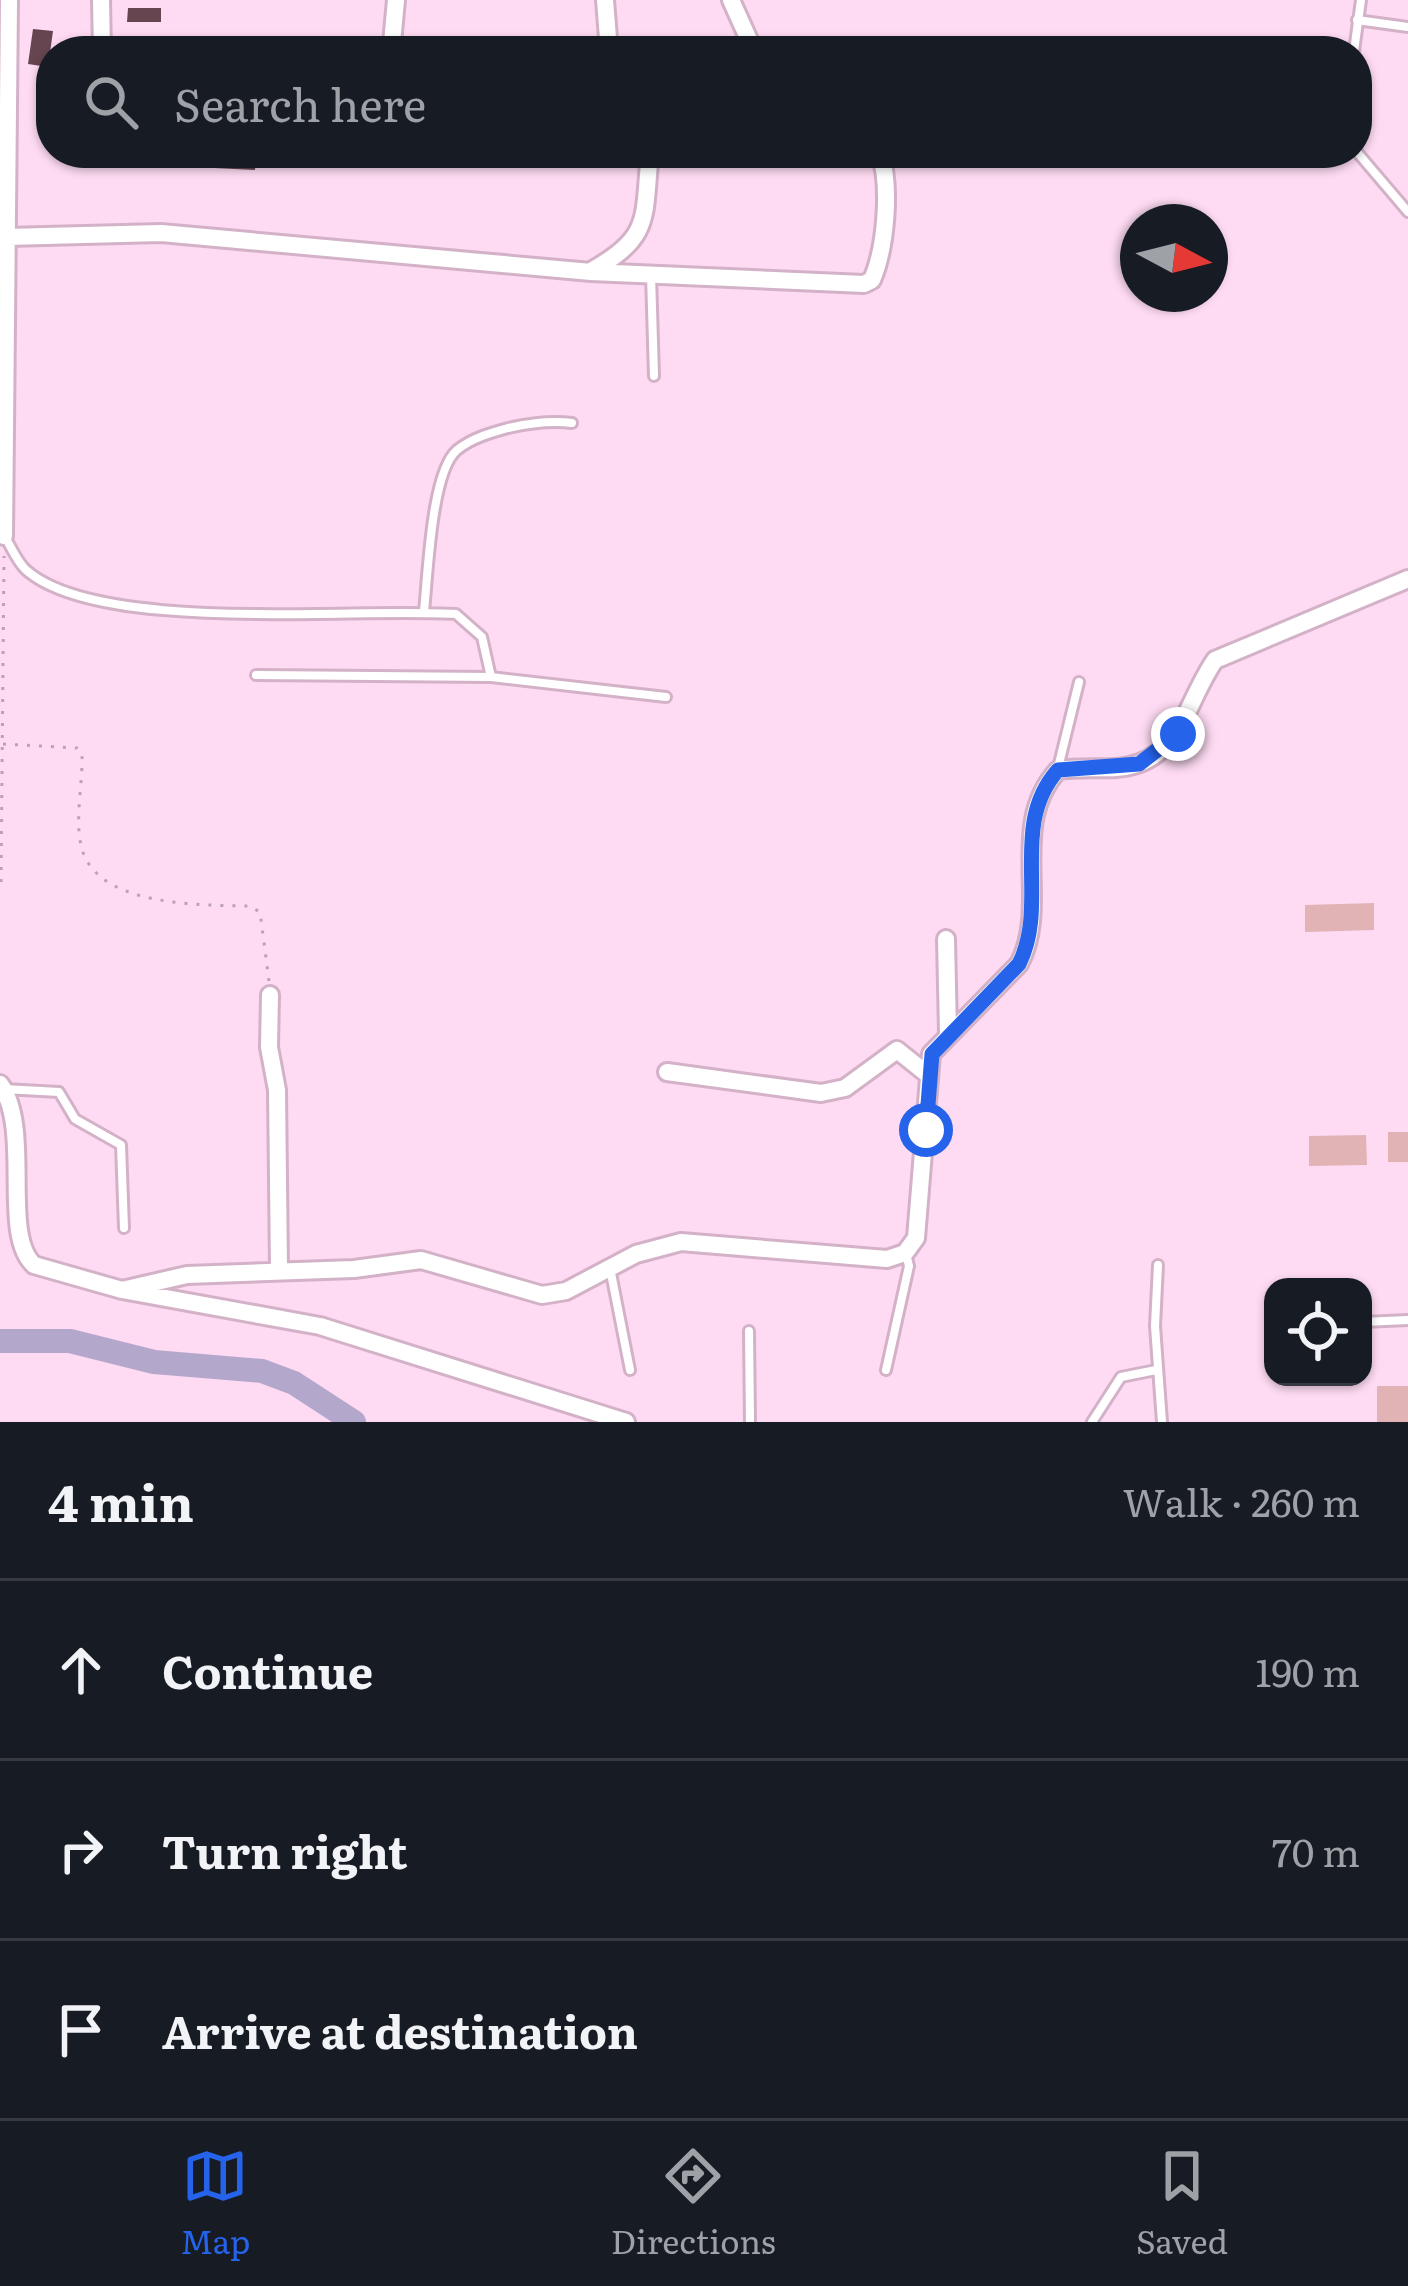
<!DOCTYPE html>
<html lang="en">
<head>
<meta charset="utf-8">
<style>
  :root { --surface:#171b24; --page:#242831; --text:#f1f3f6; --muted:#9ea1a6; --line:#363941; --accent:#2563eb }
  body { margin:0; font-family:Literata,serif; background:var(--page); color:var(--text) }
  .controls { position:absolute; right:36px; bottom:36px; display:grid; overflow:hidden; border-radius:24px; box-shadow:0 3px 9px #0004 }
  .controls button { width:108px; height:108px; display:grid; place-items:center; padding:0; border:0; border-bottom:3px solid var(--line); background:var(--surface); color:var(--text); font:60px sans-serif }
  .compass { position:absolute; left:1120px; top:204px; width:108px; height:108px; border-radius:50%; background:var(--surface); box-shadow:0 3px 9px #0004; rotate:97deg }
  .stop { position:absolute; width:36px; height:36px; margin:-27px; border:9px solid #2563eb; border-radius:50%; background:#fff }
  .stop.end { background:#2563eb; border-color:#fff; box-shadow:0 3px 12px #0008 }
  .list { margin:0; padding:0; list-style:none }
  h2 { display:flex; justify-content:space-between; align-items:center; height:156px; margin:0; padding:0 48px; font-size:51px }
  h2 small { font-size:39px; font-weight:400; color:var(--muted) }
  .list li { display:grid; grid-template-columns:78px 1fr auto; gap:36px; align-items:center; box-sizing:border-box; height:180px; padding:0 48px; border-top:3px solid var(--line) }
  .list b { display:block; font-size:45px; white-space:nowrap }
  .list em { font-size:39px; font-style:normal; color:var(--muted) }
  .icon { flex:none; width:66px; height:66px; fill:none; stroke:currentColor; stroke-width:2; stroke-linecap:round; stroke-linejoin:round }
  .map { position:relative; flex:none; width:1408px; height:1422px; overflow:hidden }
  .search { position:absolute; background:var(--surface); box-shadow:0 3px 9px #0004; left:36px; right:36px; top:36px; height:132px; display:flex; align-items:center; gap:30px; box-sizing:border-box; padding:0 42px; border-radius:48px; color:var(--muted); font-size:45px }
  .sheet { height:696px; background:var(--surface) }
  nav { display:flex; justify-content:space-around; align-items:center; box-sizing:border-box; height:168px; border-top:3px solid var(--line); background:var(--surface); font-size:33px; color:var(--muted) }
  nav a { display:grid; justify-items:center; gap:6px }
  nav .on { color:var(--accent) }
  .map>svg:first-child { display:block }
  .green { fill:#e1b3b5 }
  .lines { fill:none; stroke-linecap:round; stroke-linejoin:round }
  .river { stroke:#b4a7cc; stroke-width:24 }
  .building { fill:#664550 }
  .service-casing { stroke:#d3b2c8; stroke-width:14 }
  .minor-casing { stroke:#d3b2c8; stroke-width:22 }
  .path { stroke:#bca1b3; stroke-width:3; stroke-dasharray:3 9; stroke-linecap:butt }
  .service { stroke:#fff; stroke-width:8 }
  .minor { stroke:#fff; stroke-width:16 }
  .route { stroke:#2563eb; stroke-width:15 }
</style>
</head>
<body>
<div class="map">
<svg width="1408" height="1422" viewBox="0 0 1408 1422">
  <rect width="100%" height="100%" fill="#fedbf2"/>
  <path class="green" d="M1374 903V930L1305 932V905Z
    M1388 1132H1408V1162H1388Z
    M1366 1135 1367 1165 1309 1166V1136Z
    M1377 1386H1408V1422H1377Z"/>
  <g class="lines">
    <path class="river" d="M0 1341H70L154 1362 262 1371 294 1383 354 1422"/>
  </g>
  <path class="building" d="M128 8H161V22H127Z
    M33 29 53 31 48 67 28 64Z
    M166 44 167 51H138L137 45Z
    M215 153H256L255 170 214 168Z"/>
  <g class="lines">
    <g class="service-casing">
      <path id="service" d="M1357 20 1408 27
        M1354 51 1361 0
        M1357 152 1408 212
        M651 275 654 376
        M5 537C11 547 17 561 25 569 96 635 357 607 456 614L482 637 491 677
        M424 611C428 575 431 472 457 450 472 438 490 433 508 428 530 423 550 420 572 423
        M256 675 491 677 666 697
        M1058 768 1079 682
        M4 1089 59 1092 75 1119 121 1145 124 1228
        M1158 1265 1155 1326 1162 1422
        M610 1268 630 1370
        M1363 1322 1408 1320
        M749 1331 750 1422
        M886 1370 909 1266 906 1254
        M1092 1422 1121 1377 1156 1370"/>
    </g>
    <g class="minor-casing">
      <path id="minor" d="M101 0 102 51
        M605 0 609 51
        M731 0 754 51
        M392 43 396 0
        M7 237 161 233 591 272 864 284 872 280C886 247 891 186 880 153
        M591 271C653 236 643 218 650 153
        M4 536 9 0
        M946 939 948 1033
        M270 995 269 1047 277 1090 279 1269
        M667 1072 821 1093 845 1088 897 1050 927 1074
        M0 1084C33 1130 0 1234 34 1265L122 1290 320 1326 626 1422
        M122 1290 187 1275 354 1269 421 1260 542 1295 566 1291 636 1254 681 1242 887 1259 905 1253 916 1238 931 1054 1019 964C1051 904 1007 826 1058 770 1077 767 1096 769 1116 768 1180 764 1185 703 1215 660L1408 579"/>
    </g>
    <path class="path" d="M3 744 77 748 82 755C83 784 74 821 82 849 98 907 202 905 249 906L260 912 269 981
      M1 882 4 556"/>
    <use href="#service" class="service"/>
    <use href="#minor" class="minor"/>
  </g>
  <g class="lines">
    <path class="route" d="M926 1130 932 1054 1019 964C1050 903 1008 826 1058 770L1139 764 1178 734"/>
  </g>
</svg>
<div class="controls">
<button><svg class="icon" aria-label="locate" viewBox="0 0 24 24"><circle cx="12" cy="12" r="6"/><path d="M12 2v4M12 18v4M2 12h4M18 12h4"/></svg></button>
</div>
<svg class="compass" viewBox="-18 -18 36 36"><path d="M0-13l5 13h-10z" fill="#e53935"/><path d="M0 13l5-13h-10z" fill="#9ea1a6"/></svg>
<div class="stop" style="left:926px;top:1130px"></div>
<div class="stop end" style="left:1178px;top:734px"></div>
<div class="search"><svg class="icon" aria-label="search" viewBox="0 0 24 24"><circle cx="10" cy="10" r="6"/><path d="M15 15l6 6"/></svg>Search here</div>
</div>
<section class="sheet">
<h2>4 min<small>Walk · 260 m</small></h2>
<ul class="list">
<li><svg class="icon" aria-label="ahead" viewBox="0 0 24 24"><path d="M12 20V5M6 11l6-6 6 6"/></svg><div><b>Continue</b></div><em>190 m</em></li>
<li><svg class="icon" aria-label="right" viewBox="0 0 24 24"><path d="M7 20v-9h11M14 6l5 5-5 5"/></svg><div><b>Turn right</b></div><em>70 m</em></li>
<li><svg class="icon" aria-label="arrive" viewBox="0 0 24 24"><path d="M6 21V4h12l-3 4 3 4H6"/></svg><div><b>Arrive at destination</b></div></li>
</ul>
</section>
<nav>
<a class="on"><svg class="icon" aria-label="map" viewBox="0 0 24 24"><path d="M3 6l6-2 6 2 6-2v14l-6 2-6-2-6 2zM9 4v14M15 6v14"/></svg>Map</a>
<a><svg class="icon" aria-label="directions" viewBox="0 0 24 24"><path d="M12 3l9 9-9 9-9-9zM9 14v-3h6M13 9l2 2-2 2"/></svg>Directions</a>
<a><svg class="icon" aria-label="saved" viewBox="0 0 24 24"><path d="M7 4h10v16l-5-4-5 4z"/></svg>Saved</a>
</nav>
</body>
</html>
